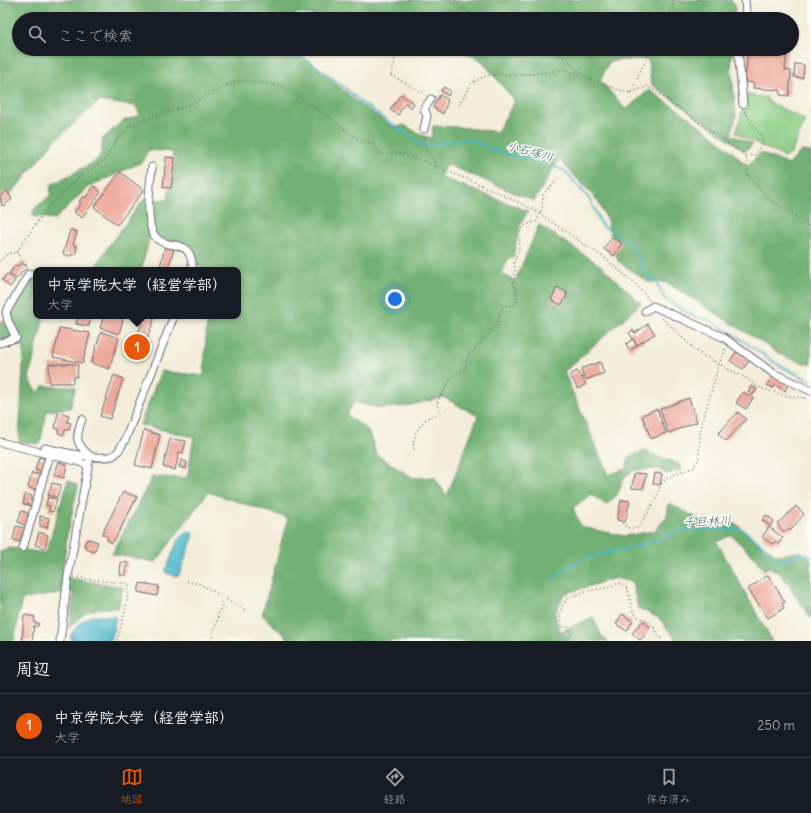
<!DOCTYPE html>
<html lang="ja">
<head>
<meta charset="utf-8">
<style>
  :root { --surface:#171b24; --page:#20242c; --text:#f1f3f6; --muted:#9ea1a6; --line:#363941; --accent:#ea580c }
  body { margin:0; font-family:Delius,"Klee One",sans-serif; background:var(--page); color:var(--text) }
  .you { position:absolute; left:395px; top:299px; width:14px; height:14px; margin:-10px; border:3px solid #fff; border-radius:50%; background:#1a73e8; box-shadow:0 0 0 6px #1a73e833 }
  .badge { display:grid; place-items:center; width:26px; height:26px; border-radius:50%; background:var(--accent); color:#fff; font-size:13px; font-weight:700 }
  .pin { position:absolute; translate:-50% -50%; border:2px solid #fff; box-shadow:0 1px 4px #0006 }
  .popup { position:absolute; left:33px; top:267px; width:208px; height:52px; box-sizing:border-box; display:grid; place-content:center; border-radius:8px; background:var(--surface); filter:drop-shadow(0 1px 3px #0005); font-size:13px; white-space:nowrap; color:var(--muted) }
  .popup b { font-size:15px; color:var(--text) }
  .popup::after { content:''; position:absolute; left:50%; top:100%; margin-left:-8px; border:8px solid transparent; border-top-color:var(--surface) }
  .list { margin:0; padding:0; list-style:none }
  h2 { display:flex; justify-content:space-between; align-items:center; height:52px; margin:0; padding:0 16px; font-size:17px }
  h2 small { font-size:13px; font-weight:400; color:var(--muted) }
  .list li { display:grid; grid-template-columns:26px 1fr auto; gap:12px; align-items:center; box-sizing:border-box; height:64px; padding:0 16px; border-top:1px solid var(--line) }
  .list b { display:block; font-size:15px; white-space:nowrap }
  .list p { margin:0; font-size:13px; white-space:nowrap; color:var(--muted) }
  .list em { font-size:13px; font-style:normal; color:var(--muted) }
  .icon { flex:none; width:22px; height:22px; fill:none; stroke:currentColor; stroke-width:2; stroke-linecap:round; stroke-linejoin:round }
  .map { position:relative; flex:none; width:811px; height:641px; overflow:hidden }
  .search { position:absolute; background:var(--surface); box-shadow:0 1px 3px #0004; left:12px; right:12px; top:12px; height:44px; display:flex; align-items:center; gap:10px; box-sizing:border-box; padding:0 14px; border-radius:22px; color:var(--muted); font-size:15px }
  .sheet { height:116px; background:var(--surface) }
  nav { display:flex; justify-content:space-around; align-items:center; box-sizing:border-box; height:56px; border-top:1px solid var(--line); background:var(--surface); font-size:11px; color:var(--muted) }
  nav a { display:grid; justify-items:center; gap:2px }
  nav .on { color:var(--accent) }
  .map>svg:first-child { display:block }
  .green { fill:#8ccd84; stroke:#577860 }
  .forest { fill:#71b072; stroke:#4a6956; fill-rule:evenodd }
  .water { fill:#4cb6c9; stroke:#376c82 }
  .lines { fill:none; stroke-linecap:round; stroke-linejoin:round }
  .stream { stroke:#4cb6c9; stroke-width:2 }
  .building { fill:#edab9d }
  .minor-casing { stroke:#6b6972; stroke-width:9 }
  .path { stroke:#6b6972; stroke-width:1.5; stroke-dasharray:1 3; stroke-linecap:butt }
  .minor { stroke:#fff; stroke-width:7 }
  .labels { text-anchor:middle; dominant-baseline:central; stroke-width:3; stroke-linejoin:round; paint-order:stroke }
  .water-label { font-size:12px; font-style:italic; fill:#335d74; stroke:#fdfcf7 }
</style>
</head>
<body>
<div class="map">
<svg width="811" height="641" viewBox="0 0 811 641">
  <rect width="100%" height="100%" fill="#fdfcf7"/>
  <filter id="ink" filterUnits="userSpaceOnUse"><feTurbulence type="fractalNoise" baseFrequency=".025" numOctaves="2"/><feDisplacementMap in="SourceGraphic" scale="8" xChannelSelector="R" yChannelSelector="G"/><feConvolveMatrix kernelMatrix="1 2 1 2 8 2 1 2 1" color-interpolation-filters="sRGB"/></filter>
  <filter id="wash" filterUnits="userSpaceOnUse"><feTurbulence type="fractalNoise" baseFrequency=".012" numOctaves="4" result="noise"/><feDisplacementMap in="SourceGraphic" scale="16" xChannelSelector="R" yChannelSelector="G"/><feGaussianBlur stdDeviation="0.9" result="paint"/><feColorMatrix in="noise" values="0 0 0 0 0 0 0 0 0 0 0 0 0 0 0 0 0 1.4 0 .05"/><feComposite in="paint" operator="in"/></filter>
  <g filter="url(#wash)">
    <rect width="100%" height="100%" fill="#f3edd9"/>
    <path class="green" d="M747 95 767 98 769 102 805 120 791 154 784 157 736 133Z"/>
    <path class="forest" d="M0 0H731L735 6 734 19H340L296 13 292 19H19V49H294L362 106 394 128 404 125 423 136 432 138 433 126 459 127 497 132 515 101 481 60 456 49H732L731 65 736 116 731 135 753 144 745 151 651 84 648 59 610 61 600 80 626 110 649 90C683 113 718 136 747 166L761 153 789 165 801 151 811 152V365L785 357 666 282H648L618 261 607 220 598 201 559 159 534 201 446 164 440 177 528 211 520 225 513 258H508L502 274 515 281 539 225 600 265 641 303 564 372 608 475 627 468 628 457 644 451 679 464 681 470 665 474 659 469 634 470 625 476 617 495 606 505 591 494 573 508 581 527 624 536 655 531 667 516 669 503 695 517 706 525 736 524 776 555 802 552 811 561V618L782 575 769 567 764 570 752 555 731 535 717 542 772 641H677L659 618 638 608 632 582 615 578 564 594 555 614 560 632 593 617 602 637 608 641H286L288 638 262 615 288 518 208 492 156 562 112 554 152 477 187 478 194 437 140 425 161 371 204 376 207 316H238V270H201L190 246 150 235 141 270H93L111 243 144 199 168 200 173 152 148 150 142 162 88 187 55 219 32 216 35 208 50 196 51 185 96 161 101 154 103 138 123 121 140 115 136 106 99 101 52 143 18 186 0 204ZM443 397 478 416 447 496 434 477 413 478 377 455 368 431 347 415 354 402 379 408 407 406Z
      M31 279 36 280V316H44L29 378 38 394 43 386 76 387 70 408 47 411 40 444 19 442 24 348 0 337V321L13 319 11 310Z
      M68 480 78 486 67 535 62 577 123 587 118 608C91 608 89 608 69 628L74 592 22 599 14 641H0V551L10 548 46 553Z"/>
    <path class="water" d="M191 531 194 535 179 575 175 576 166 573V569C174 555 174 535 191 531Z
      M90 616H113L116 618 111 641H71V634L80 623Z"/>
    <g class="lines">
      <path class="stream" d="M261 57C266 55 273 50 278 50 301 48 343 87 360 101 380 117 401 130 422 145H429L466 138 501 153 546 163 565 171 590 200 602 226 629 241 639 257 643 270 656 282 664 298 691 315 709 320 733 334 777 364 811 381
        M552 577 585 558 642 545 681 530 742 529 763 546 774 557 781 560H788L799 554H806L811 558"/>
    </g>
    <g id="blocks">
      <path class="building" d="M748 49H787L785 70 791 71 789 96 780 95V90L753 88 754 83 745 82Z
        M795 64 804 65 803 78 794 77Z
        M444 87 450 91 448 96 441 91Z
        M401 94 414 103 411 108 405 103 398 115 390 110Z
        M440 95 448 100 443 114 433 107Z
        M166 157 175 158 171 188 163 187Z
        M120 172 144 190 117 225 94 207Z
        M94 186 101 192 82 218 74 212 81 203 79 202 83 196 85 198Z
        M7 191 12 199 5 205 2 206 0 196Z
        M70 230 77 232 73 245 77 246 76 253 70 256 63 254Z
        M612 237 622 243 614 256 604 249Z
        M165 247 174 250 167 270H159Z
        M21 262 27 267 16 279 9 274 16 265 18 266Z
        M7 274 15 281 10 287 2 280Z
        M557 287 567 292 566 295 567 296 561 305 551 300Z
        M78 316H91L89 326 76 324Z
        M104 316H124L119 334 100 328Z
        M144 316H155L140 361 130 358Z
        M648 324 655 334 637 345 629 333 633 330 635 333Z
        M60 328 90 333 83 363 53 357Z
        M101 332 119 338 109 369 91 363Z
        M633 339 637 346 630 350 626 344Z
        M736 352 750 360 743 369 730 361Z
        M600 362 604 373 585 380 581 369Z
        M49 364H78L77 377H73V383H49Z
        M577 371 586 384 578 389 570 375Z
        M114 375 123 379 110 419 100 416Z
        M773 375 788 384 785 391 775 385 773 388 767 385Z
        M751 386 757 389 753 395 748 392Z
        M743 392 753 398 746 409 736 403Z
        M689 398 697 422 668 433 660 409Z
        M657 409 666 433 651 439 642 415Z
        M58 412 69 415 67 422 71 423 69 430H65L64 435 58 433 59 429 55 428Z
        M738 412 746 419 726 441 718 434Z
        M144 430 160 435 152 469 135 465Z
        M170 439 186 441 183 453 179 452 175 470 163 467Z
        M39 457 48 460 41 472 35 470Z
        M181 460 187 462 186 469 179 467Z
        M59 462 67 465 64 478 54 475Z
        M32 473 40 475 36 490 28 487Z
        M634 473 646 474 643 489 632 488Z
        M655 473 662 474 660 485 653 484Z
        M52 483 61 485 57 497 48 495Z
        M123 492 137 497 114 541 112 543 107 540 108 538 102 534Z
        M25 494 32 496 30 501 34 502 33 506 23 504Z
        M48 497 57 499 53 512 48 511 50 506 46 505Z
        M621 500 630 501 625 522 617 520Z
        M796 506 804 514 791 530 783 531 777 524Z
        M21 511 28 513 27 517 31 518 28 527 18 522Z
        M766 515 774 521 770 526 762 520Z
        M40 516 49 518 47 528 40 526Z
        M16 526 25 528 20 542 13 540Z
        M769 527 783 538 778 544 775 542 772 544 762 537Z
        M39 532 48 535 45 548 35 545Z
        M89 539 98 542 94 552 86 549V547L84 546 86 540Z
        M121 562 129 563 128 567H126V575H120Z
        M768 575 785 602 782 604 784 608 768 618 748 589Z
        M140 583 159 586 157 596 138 592Z
        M622 614 633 621 627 631 616 624Z
        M24 615 35 617 34 623H39L38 626H34L32 641H22Z
        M643 621 650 627 645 634 646 635 640 640 632 633Z"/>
    </g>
  </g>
  <g filter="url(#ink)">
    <use href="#blocks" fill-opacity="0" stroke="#6b6972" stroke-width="1"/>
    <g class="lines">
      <g class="minor-casing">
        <path id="minor" d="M744 19 746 15 745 0
          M738 49 743 104
          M424 129 427 116 424 109 431 99
          M152 167C150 184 145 220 154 235 165 251 185 238 191 258 192 263 193 265 192 270
          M645 311 653 306 723 337 773 373 811 391
          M0 343 16 338 8 321 6 312 29 274H36
          M82 419C76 438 74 442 90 456
          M0 442 80 462 88 466
          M45 448C58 451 102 462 114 455 119 452 122 445 125 440L174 316
          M23 548 50 454
          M60 641 68 576 90 456"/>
      </g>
      <path class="path" d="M447 0 465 9 479 19
        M665 19 672 9 673 0
        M290 49 302 52 309 49
        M400 49 397 52 391 75 426 95
        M549 49 567 59 582 75 595 82 630 93 648 86 746 156 748 176 769 200 791 212 811 228
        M264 54 270 49
        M630 93 651 49
        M459 105 471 84 477 80 486 76 498 74 518 75 550 72 564 69 580 75
        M745 111 748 117 764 141 755 155 746 156
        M424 136 426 148 437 167
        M0 261 8 254 18 252
        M29 268 19 256 18 250 47 208 82 174 104 161 116 141 129 127 139 121 187 106 232 83 243 81 283 86 329 117 356 138 372 144 381 154 395 153 407 155 472 181 531 208 603 257 637 285 649 300
        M662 318 700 354 744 377 758 387 787 396 809 398
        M414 449C411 437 420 422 431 416 435 415 437 415 440 413L437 405 438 400 453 376 465 369 468 356 497 325 502 306 514 305 518 296 513 282 515 269 514 261 519 249 520 233 524 226 537 221 542 209 543 195 558 179
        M622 523 628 528H638L656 499 661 484 668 477 693 468 699 459 700 431 719 364 726 348
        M74 577 129 584 126 607 117 641
        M187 581 202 585 247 611
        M211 641 223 599
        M567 641 571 634 569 627 563 628C558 619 560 606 567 599L585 591 605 588 619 583C634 588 627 603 634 613 639 620 647 619 652 625 657 630 657 636 663 641"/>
      <use href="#minor" class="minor"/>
    </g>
  </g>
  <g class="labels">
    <g class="water-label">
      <text transform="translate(530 151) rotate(15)">小石塚川</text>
      <text transform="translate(707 521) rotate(-2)">千旦林川</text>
    </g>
  </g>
</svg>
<div class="you"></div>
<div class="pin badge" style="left:137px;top:347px">1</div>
<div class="popup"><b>中京学院大学（経営学部）</b>大学</div>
<div class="search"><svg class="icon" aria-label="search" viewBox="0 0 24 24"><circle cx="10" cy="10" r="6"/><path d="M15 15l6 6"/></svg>ここで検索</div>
</div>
<section class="sheet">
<h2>周辺<small></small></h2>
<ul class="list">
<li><span class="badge">1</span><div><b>中京学院大学（経営学部）</b><p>大学</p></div><em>250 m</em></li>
</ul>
</section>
<nav>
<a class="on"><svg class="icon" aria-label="map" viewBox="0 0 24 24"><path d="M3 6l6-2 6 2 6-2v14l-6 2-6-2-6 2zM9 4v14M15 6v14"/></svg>地図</a>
<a><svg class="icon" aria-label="directions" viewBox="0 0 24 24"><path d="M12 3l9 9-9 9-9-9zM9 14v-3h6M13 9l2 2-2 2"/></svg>経路</a>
<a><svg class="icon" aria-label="saved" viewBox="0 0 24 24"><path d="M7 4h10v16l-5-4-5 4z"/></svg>保存済み</a>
</nav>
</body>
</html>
